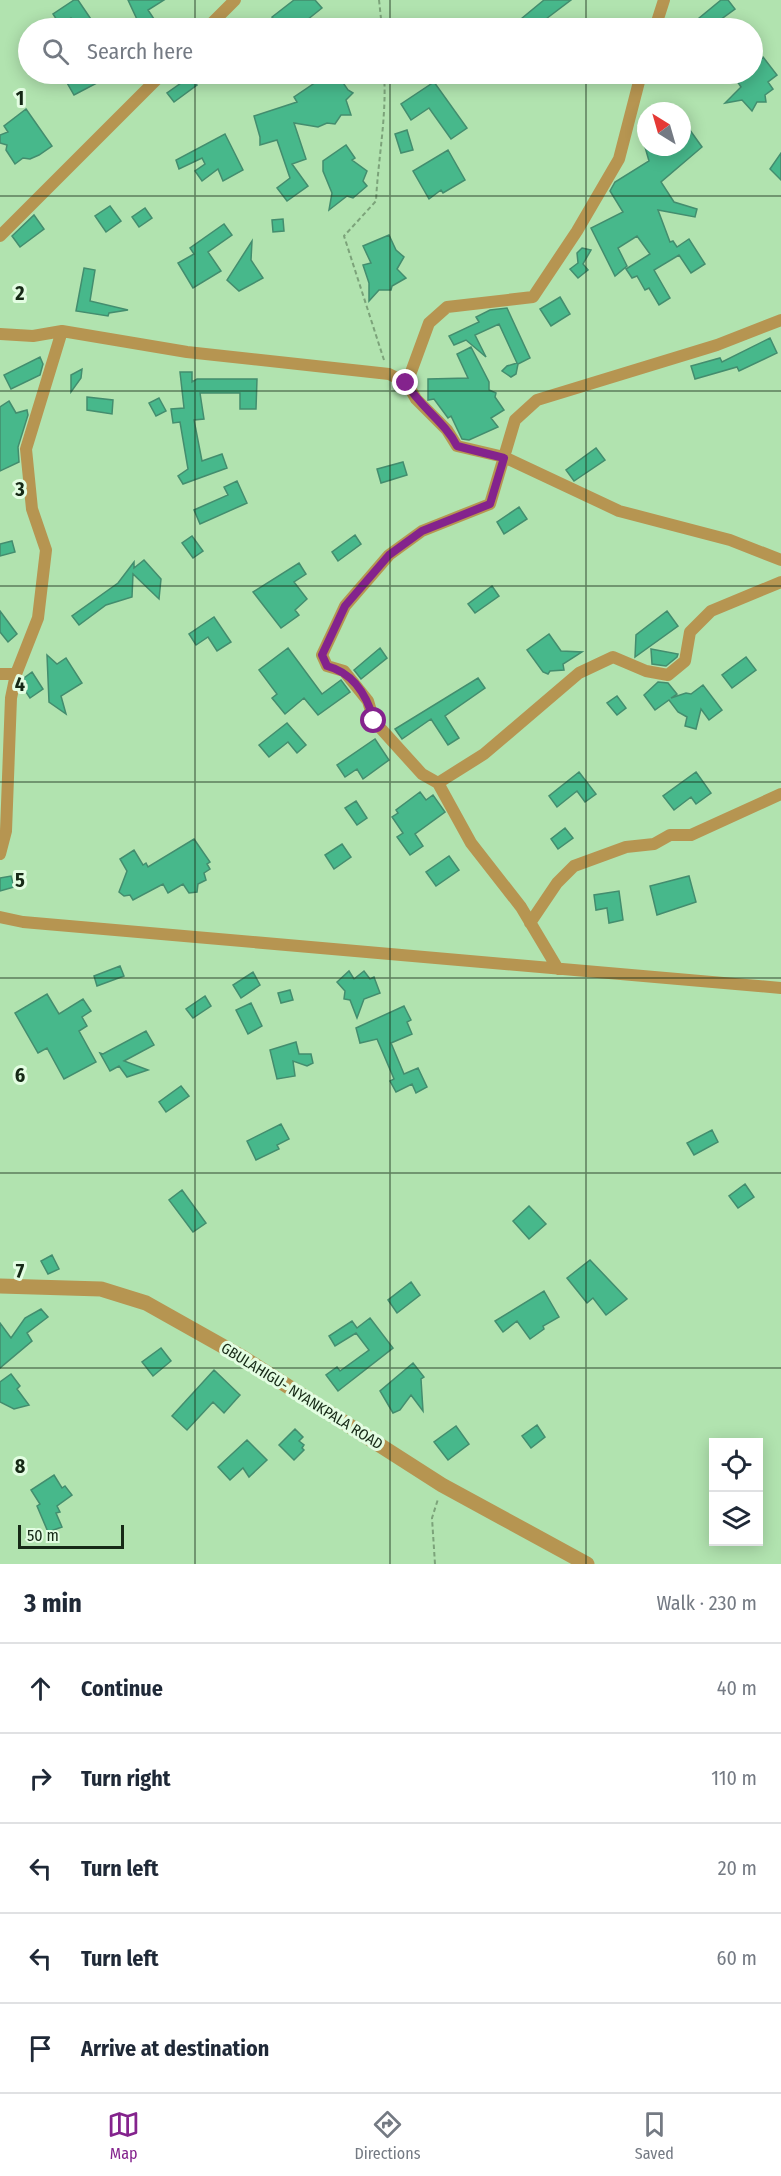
<!DOCTYPE html>
<html lang="en">
<head>
<meta charset="utf-8">
<style>
  :root { --surface:#fff; --page:#f2f2f3; --text:#1f2937; --muted:#747a83; --line:#e0e1e3; --accent:#84238d }
  body { margin:0; font-family:"Fira Sans Condensed",sans-serif; background:var(--page); color:var(--text) }
  .controls { position:absolute; right:18px; bottom:18px; display:grid; overflow:hidden; border-radius:0px; box-shadow:0 3px 15px #0003 }
  .controls button { width:54px; height:54px; display:grid; place-items:center; padding:0; border:0; border-bottom:2px solid var(--line); background:var(--surface); color:var(--text); font:30px sans-serif }
  .compass { position:absolute; left:637px; top:102px; width:54px; height:54px; border-radius:50%; background:var(--surface); box-shadow:0 3px 15px #0003; rotate:323deg }
  .scale { position:absolute; left:18px; bottom:15px; width:106px; box-sizing:border-box; padding-left:6px; border:3px solid #162916; border-top:0; font-size:16px; line-height:21px; white-space:nowrap; color:#162916; -webkit-text-stroke:4px #e3fde2; paint-order:stroke }
  .stop { position:absolute; width:18px; height:18px; margin:-14px; border:4px solid #84238d; border-radius:50%; background:#fff }
  .stop.end { background:#84238d; border-color:#fff; box-shadow:0 2px 6px #0008 }
  .list { margin:0; padding:0; list-style:none }
  h2 { display:flex; justify-content:space-between; align-items:center; height:78px; margin:0; padding:0 24px; font-size:26px }
  h2 small { font-size:20px; font-weight:400; color:var(--muted) }
  .list li { display:grid; grid-template-columns:39px 1fr auto; gap:18px; align-items:center; box-sizing:border-box; height:90px; padding:0 24px; border-top:2px solid var(--line) }
  .list b { display:block; font-size:22px; white-space:nowrap }
  .list em { font-size:20px; font-style:normal; color:var(--muted) }
  .icon { flex:none; width:33px; height:33px; fill:none; stroke:currentColor; stroke-width:2; stroke-linecap:round; stroke-linejoin:round }
  .map { position:relative; flex:none; width:781px; height:1564px; overflow:hidden }
  .search { position:absolute; background:var(--surface); box-shadow:0 3px 15px #0003; left:18px; right:18px; top:18px; height:66px; display:flex; align-items:center; gap:15px; box-sizing:border-box; padding:0 21px; border-radius:33px; color:var(--muted); font-size:22px }
  .sheet { height:528px; background:var(--surface) }
  nav { display:flex; justify-content:space-around; align-items:center; box-sizing:border-box; height:84px; border-top:2px solid var(--line); background:var(--surface); font-size:16px; color:var(--muted) }
  nav a { display:grid; justify-items:center; gap:3px }
  nav .on { color:var(--accent) }
  .map>svg:first-child { display:block }
  .building { fill:#47b88b; stroke:#438d6e; stroke-width:1.5 }
  .lines { fill:none; stroke-linecap:round; stroke-linejoin:round }
  .path { stroke:#7ca37a; stroke-width:2; stroke-dasharray:4.5 3; stroke-linecap:butt }
  .minor { stroke:#b69551; stroke-width:12 }
  .tertiary { stroke:#b69551; stroke-width:15 }
  .route { stroke:#84238d; stroke-width:8 }
  .grid { fill:none; stroke:#162916; stroke-width:1.5; stroke-opacity:0.55 }
  .labels { text-anchor:middle; dominant-baseline:central; stroke-width:6; stroke-linejoin:round; paint-order:stroke }
  .street-label { font-size:15px; fill:#162916; stroke:#e3fde2 }
  .grid-label { font-size:20px; text-anchor:middle; font-weight:bold; fill:#162916; stroke:#e3fde2; stroke-width:6; stroke-linejoin:round; paint-order:stroke }
</style>
</head>
<body>
<div class="map">
<svg width="781" height="1564" viewBox="0 0 781 1564">
  <rect width="100%" height="100%" fill="#b1e3af"/>
  <path class="building" d="M74 0H78L97 28H78L71 18 60 25 53 14Z
    M128 0H164L148 10 156 22 145 28H141Z
    M294 0H315L322 8 297 28H281L272 17Z
    M544 0H571L542 22 547 28H510Z
    M721 0H728L735 9 709 28H687Z
    M763 57 777 75 768 82 773 89 765 95 766 102H757L752 111 742 100 725 103 741 87 735 78 741 74H753V65Z
    M80 74H92L97 83 74 95 66 81Z
    M328 74H337L348 90 353 93 346 100 351 115H341L335 124 327 123 318 127 294 123 306 159 292 164 308 186 287 201 277 188 290 178 277 140 260 145V137L254 116 297 102 294 97Z
    M191 76 197 85 174 102 167 93Z
    M434 82 467 128 451 139 429 108 411 120 401 104Z
    M26 109 52 146 39 155 30 159 23 158 15 164 6 150 7 145 0 143V135L8 132 4 126Z
    M682 119 702 147 661 182 674 202 697 209 695 217 658 210 670 242 673 241 677 247 689 239 705 264 691 273 679 255 654 270 670 298 659 305 649 288 645 290 637 276 632 278 626 269 650 254 637 236 618 248 627 266 615 276 591 228 623 212 610 191 615 182 649 161 645 147H682Z
    M407 130 413 150 401 153 395 134Z
    M225 134 243 170 223 181 218 169 202 181 195 171 205 164 202 158 179 169 176 160Z
    M346 145 355 158 352 160 367 171 363 181 367 186 353 198 347 196 329 210 332 193 323 171V161Z
    M448 150 465 180 443 193 441 190 429 199 413 171Z
    M781 153V180L770 169Z
    M110 206 121 221 106 232 95 216Z
    M145 208 152 218 139 227 132 217Z
    M34 215 44 229 20 247 12 236Z
    M283 219 284 231 273 232 272 220Z
    M224 224 232 235 208 252 221 271 193 288 178 263 194 254 190 248Z
    M389 235 396 250 404 257 397 269 406 278 392 286 391 290H379L369 301V283L363 265 371 263 363 246Z
    M252 241 251 260 263 278 239 291 227 280Z
    M582 248 591 250 583 264 588 270 578 278 570 269 578 263 577 253Z
    M84 268 95 270 90 301 128 310 109 313 108 316 76 311Z
    M560 297 570 314 551 326 540 309Z
    M507 308 530 358 518 364 516 374 511 377 502 371 507 366 517 363 499 324 475 335 486 357 466 340 454 345 449 336 479 322 476 317 490 310Z
    M770 338 777 353 739 371 737 367 695 379 691 366 720 358 722 362Z
    M471 347 489 382V390L496 393 495 397 504 410 491 418 498 427 469 440 462 439 451 416 448 418 434 399 428 400V379L468 378 457 354Z
    M40 357 43 364 40 375 11 389 4 375Z
    M82 369 81 378 71 392V375Z
    M180 372H192V382L197 379H257L256 409H240V393H200L204 419 194 420 202 461 222 454 227 468 183 484 178 476 188 469 180 422 173 423 171 409 184 408Z
    M87 397 113 400 112 414 87 410Z
    M159 398 166 411 156 416 149 403Z
    M9 401 16 413 27 410 28 415 18 447 19 462 0 471V407Z
    M596 448 605 460 574 481 566 470Z
    M403 462 407 475 381 483 377 469Z
    M237 481 247 503 200 524 194 510 228 495 224 487Z
    M519 507 527 519 504 534 497 522Z
    M355 535 361 544 338 561 332 552Z
    M192 536 203 551 193 558 182 543Z
    M12 541 15 552 0 556V544Z
    M144 560 161 579 159 599 133 574 132 597 106 605 79 625 72 616 118 583 134 562V568Z
    M299 563 306 574 294 582 307 599 295 610 299 615 281 628 253 592Z
    M492 586 499 596 475 613 468 604Z
    M0 611 17 634 8 642 0 632Z
    M667 611 678 626 635 657 636 635Z
    M214 617 231 642 217 651 208 637 196 645 189 634Z
    M549 634 561 651 582 652 563 664 564 670 550 671 548 674 543 672 527 650Z
    M288 648 322 694 341 680 350 692 318 715 304 698 285 714 272 698 277 694 259 670Z
    M380 648 387 658 361 679 354 670Z
    M651 649 678 654 677 657 666 666 652 664Z
    M47 655 57 664 66 658 82 683 61 696 66 714 49 702Z
    M746 657 756 670 732 688 722 675Z
    M32 672 43 689 30 698 22 686 24 678Z
    M478 678 485 688 445 716 459 738 448 745 431 719 402 739 395 729Z
    M658 682 668 683 677 694 671 698 686 693 691 694 703 685 722 710 709 720 701 709 696 729 685 726 687 717 678 712 669 700 655 710 644 695Z
    M617 696 626 708 617 715 607 703Z
    M287 723 306 745 297 753 288 742 269 757 259 745Z
    M375 739 389 760 363 779 357 769 345 777 337 765Z
    M579 772 596 794 585 802 577 791 557 807 549 796Z
    M696 772 711 793 696 804 691 797 674 810 663 796Z
    M420 792 426 800 433 795 445 812 415 834 423 846 410 855 397 837 403 833 392 817 398 813 396 810Z
    M356 801 367 818 357 825 345 808Z
    M565 828 573 838 558 849 551 839Z
    M194 839 210 862 207 864 210 869 204 873 206 880 198 884 197 892 189 893 183 884 168 893 163 884 133 900 130 895 124 896 119 892 127 871 120 859 134 850 143 865 146 863 148 867Z
    M342 844 351 857 334 869 325 855Z
    M449 856 459 870 436 886 426 872Z
    M11 876 14 887 0 891V878Z
    M689 876 696 902 657 915 650 886Z
    M619 891 623 920 609 923 607 908 596 910 594 895Z
    M120 966 124 976 97 986 94 976Z
    M349 971 354 979 364 971 370 979 374 977 380 993 364 999 357 1018 350 1000 344 999 345 991 337 982Z
    M253 972 260 985 241 998 233 985Z
    M290 990 293 1000 281 1003 278 993Z
    M47 994 59 1014 83 999 91 1011 82 1017 87 1026 79 1031 96 1062 64 1079 47 1048 38 1053 15 1013Z
    M205 996 211 1006 193 1018 186 1009Z
    M251 1003 262 1026 248 1034 236 1010Z
    M404 1006 411 1020 407 1022 412 1034 391 1043 404 1074 418 1068 427 1087 416 1093 412 1084 396 1092 390 1081 394 1079 377 1039 360 1043 356 1028Z
    M146 1031 154 1045 124 1061 148 1070 127 1077 119 1066 110 1071 100 1053 103 1054Z
    M296 1042 299 1054H311L313 1063 307 1066 293 1061 295 1076 277 1079 270 1050Z
    M181 1086 189 1096 166 1112 159 1102Z
    M281 1124 289 1139 277 1145 279 1149 256 1160 247 1141Z
    M712 1130 718 1142 694 1155 687 1143Z
    M745 1184 754 1197 738 1208 729 1196Z
    M182 1190 206 1223 193 1232 169 1200Z
    M529 1206 546 1224 529 1239 513 1221Z
    M52 1255 59 1269 48 1274 41 1261Z
    M590 1260 627 1299 606 1315 593 1298 587 1303 567 1278Z
    M411 1282 420 1295 397 1313 388 1300Z
    M544 1291 559 1317 543 1326 544 1329 530 1339 517 1321 503 1332 495 1321Z
    M41 1309 48 1317 27 1333 32 1341 0 1368V1323L11 1338 25 1318Z
    M370 1318 393 1348 338 1391 326 1375 337 1367 340 1371 369 1350 356 1333 335 1346 329 1336 352 1321 357 1328Z
    M161 1348 171 1361 153 1376 142 1362Z
    M413 1363 424 1377 421 1379 423 1411 411 1395 400 1410 393 1413 380 1391Z
    M214 1370 240 1395 224 1413 213 1402 187 1430 172 1416Z
    M11 1374 20 1386 17 1389 29 1405 14 1409 0 1402V1382Z
    M537 1425 545 1437 531 1448 522 1436Z
    M456 1426 469 1444 448 1460 434 1442Z
    M295 1429 303 1437 299 1441 304 1445 302 1448 304 1450 294 1460 279 1445Z
    M247 1440 267 1460 249 1477 243 1468 230 1480 218 1467Z
    M54 1475 62 1488 65 1486 72 1495 57 1506 60 1512 56 1513 62 1527 48 1532 37 1506 40 1504 31 1490Z"/>
  <g class="lines">
    <path class="path" d="M379 0 382 28
      M384 360 344 236 376 201C378 159 387 116 384 74
      M435 1564 432 1518 438 1499"/>
    <path class="minor" d="M207 28 235 0
      M655 28 664 0
      M0 236 162 74
      M781 320 717 345 537 400 515 420 490 504 422 531 389 555 345 606 322 655 327 666 344 671 368 701 374 721 422 774 438 783 484 754 579 673 613 657 646 671 668 675 685 661 690 632 711 611 781 582
      M0 334 33 336 62 331 187 352 389 374 407 383 416 399 447 430 457 446 504 457 619 511 730 540 781 560
      M407 383 429 323 447 307 533 297 577 231 619 159 641 74
      M0 674H16
      M438 783 471 843 521 907 558 969
      M0 854 6 831 11 698 16 674 38 618 46 550 32 509 26 449 62 331
      M0 917 23 922 781 988
      M530 923 557 883 574 866 626 847 654 844 670 835H691L781 794"/>
    <path class="tertiary" d="M0 1286 101 1289 146 1303 242 1357 442 1485 587 1564"/>
  </g>
  <g class="lines">
    <path class="route" d="M374 721C367 695 354 673 327 666L322 655 345 606 389 555 422 531 490 504 504 458 457 446C445 422 420 407 406 383"/>
  </g>
  <path class="grid" d="M195 0V28M390 0V28M586 0V28M195 74V1564M390 74V1564M586 74V1564M0 196H781M0 391H781M0 586H781M0 782H781M0 978H781M0 1173H781M0 1368H781"/>
  <g class="labels">
    <g class="street-label">
      <text transform="translate(302 1396) rotate(32)">GBULAHIGU- NYANKPALA ROAD</text>
    </g>
  </g>
  <g class="grid-label">
    <text x="20" y="105">1</text>
    <text x="20" y="300">2</text>
    <text x="20" y="496">3</text>
    <text x="20" y="691">4</text>
    <text x="20" y="887">5</text>
    <text x="20" y="1082">6</text>
    <text x="20" y="1278">7</text>
    <text x="20" y="1473">8</text>
  </g>
</svg>
<div class="controls">
<button><svg class="icon" aria-label="locate" viewBox="0 0 24 24"><circle cx="12" cy="12" r="6"/><path d="M12 2v4M12 18v4M2 12h4M18 12h4"/></svg></button>
<button><svg class="icon" aria-label="layers" viewBox="0 0 24 24"><path d="M12 4l9 5-9 5-9-5zM3 14l9 5 9-5"/></svg></button>
</div>
<svg class="compass" viewBox="-18 -18 36 36"><path d="M0-13l5 13h-10z" fill="#e53935"/><path d="M0 13l5-13h-10z" fill="#747a83"/></svg>
<div class="scale">50 m</div>
<div class="stop" style="left:374px;top:721px"></div>
<div class="stop end" style="left:406px;top:383px"></div>
<div class="search"><svg class="icon" aria-label="search" viewBox="0 0 24 24"><circle cx="10" cy="10" r="6"/><path d="M15 15l6 6"/></svg>Search here</div>
</div>
<section class="sheet">
<h2>3 min<small>Walk · 230 m</small></h2>
<ul class="list">
<li><svg class="icon" aria-label="ahead" viewBox="0 0 24 24"><path d="M12 20V5M6 11l6-6 6 6"/></svg><div><b>Continue</b></div><em>40 m</em></li>
<li><svg class="icon" aria-label="right" viewBox="0 0 24 24"><path d="M7 20v-9h11M14 6l5 5-5 5"/></svg><div><b>Turn right</b></div><em>110 m</em></li>
<li><svg class="icon" aria-label="left" viewBox="0 0 24 24"><path d="M17 20v-9H6M10 6l-5 5 5 5"/></svg><div><b>Turn left</b></div><em>20 m</em></li>
<li><svg class="icon" aria-label="left" viewBox="0 0 24 24"><path d="M17 20v-9H6M10 6l-5 5 5 5"/></svg><div><b>Turn left</b></div><em>60 m</em></li>
<li><svg class="icon" aria-label="arrive" viewBox="0 0 24 24"><path d="M6 21V4h12l-3 4 3 4H6"/></svg><div><b>Arrive at destination</b></div></li>
</ul>
</section>
<nav>
<a class="on"><svg class="icon" aria-label="map" viewBox="0 0 24 24"><path d="M3 6l6-2 6 2 6-2v14l-6 2-6-2-6 2zM9 4v14M15 6v14"/></svg>Map</a>
<a><svg class="icon" aria-label="directions" viewBox="0 0 24 24"><path d="M12 3l9 9-9 9-9-9zM9 14v-3h6M13 9l2 2-2 2"/></svg>Directions</a>
<a><svg class="icon" aria-label="saved" viewBox="0 0 24 24"><path d="M7 4h10v16l-5-4-5 4z"/></svg>Saved</a>
</nav>
</body>
</html>
